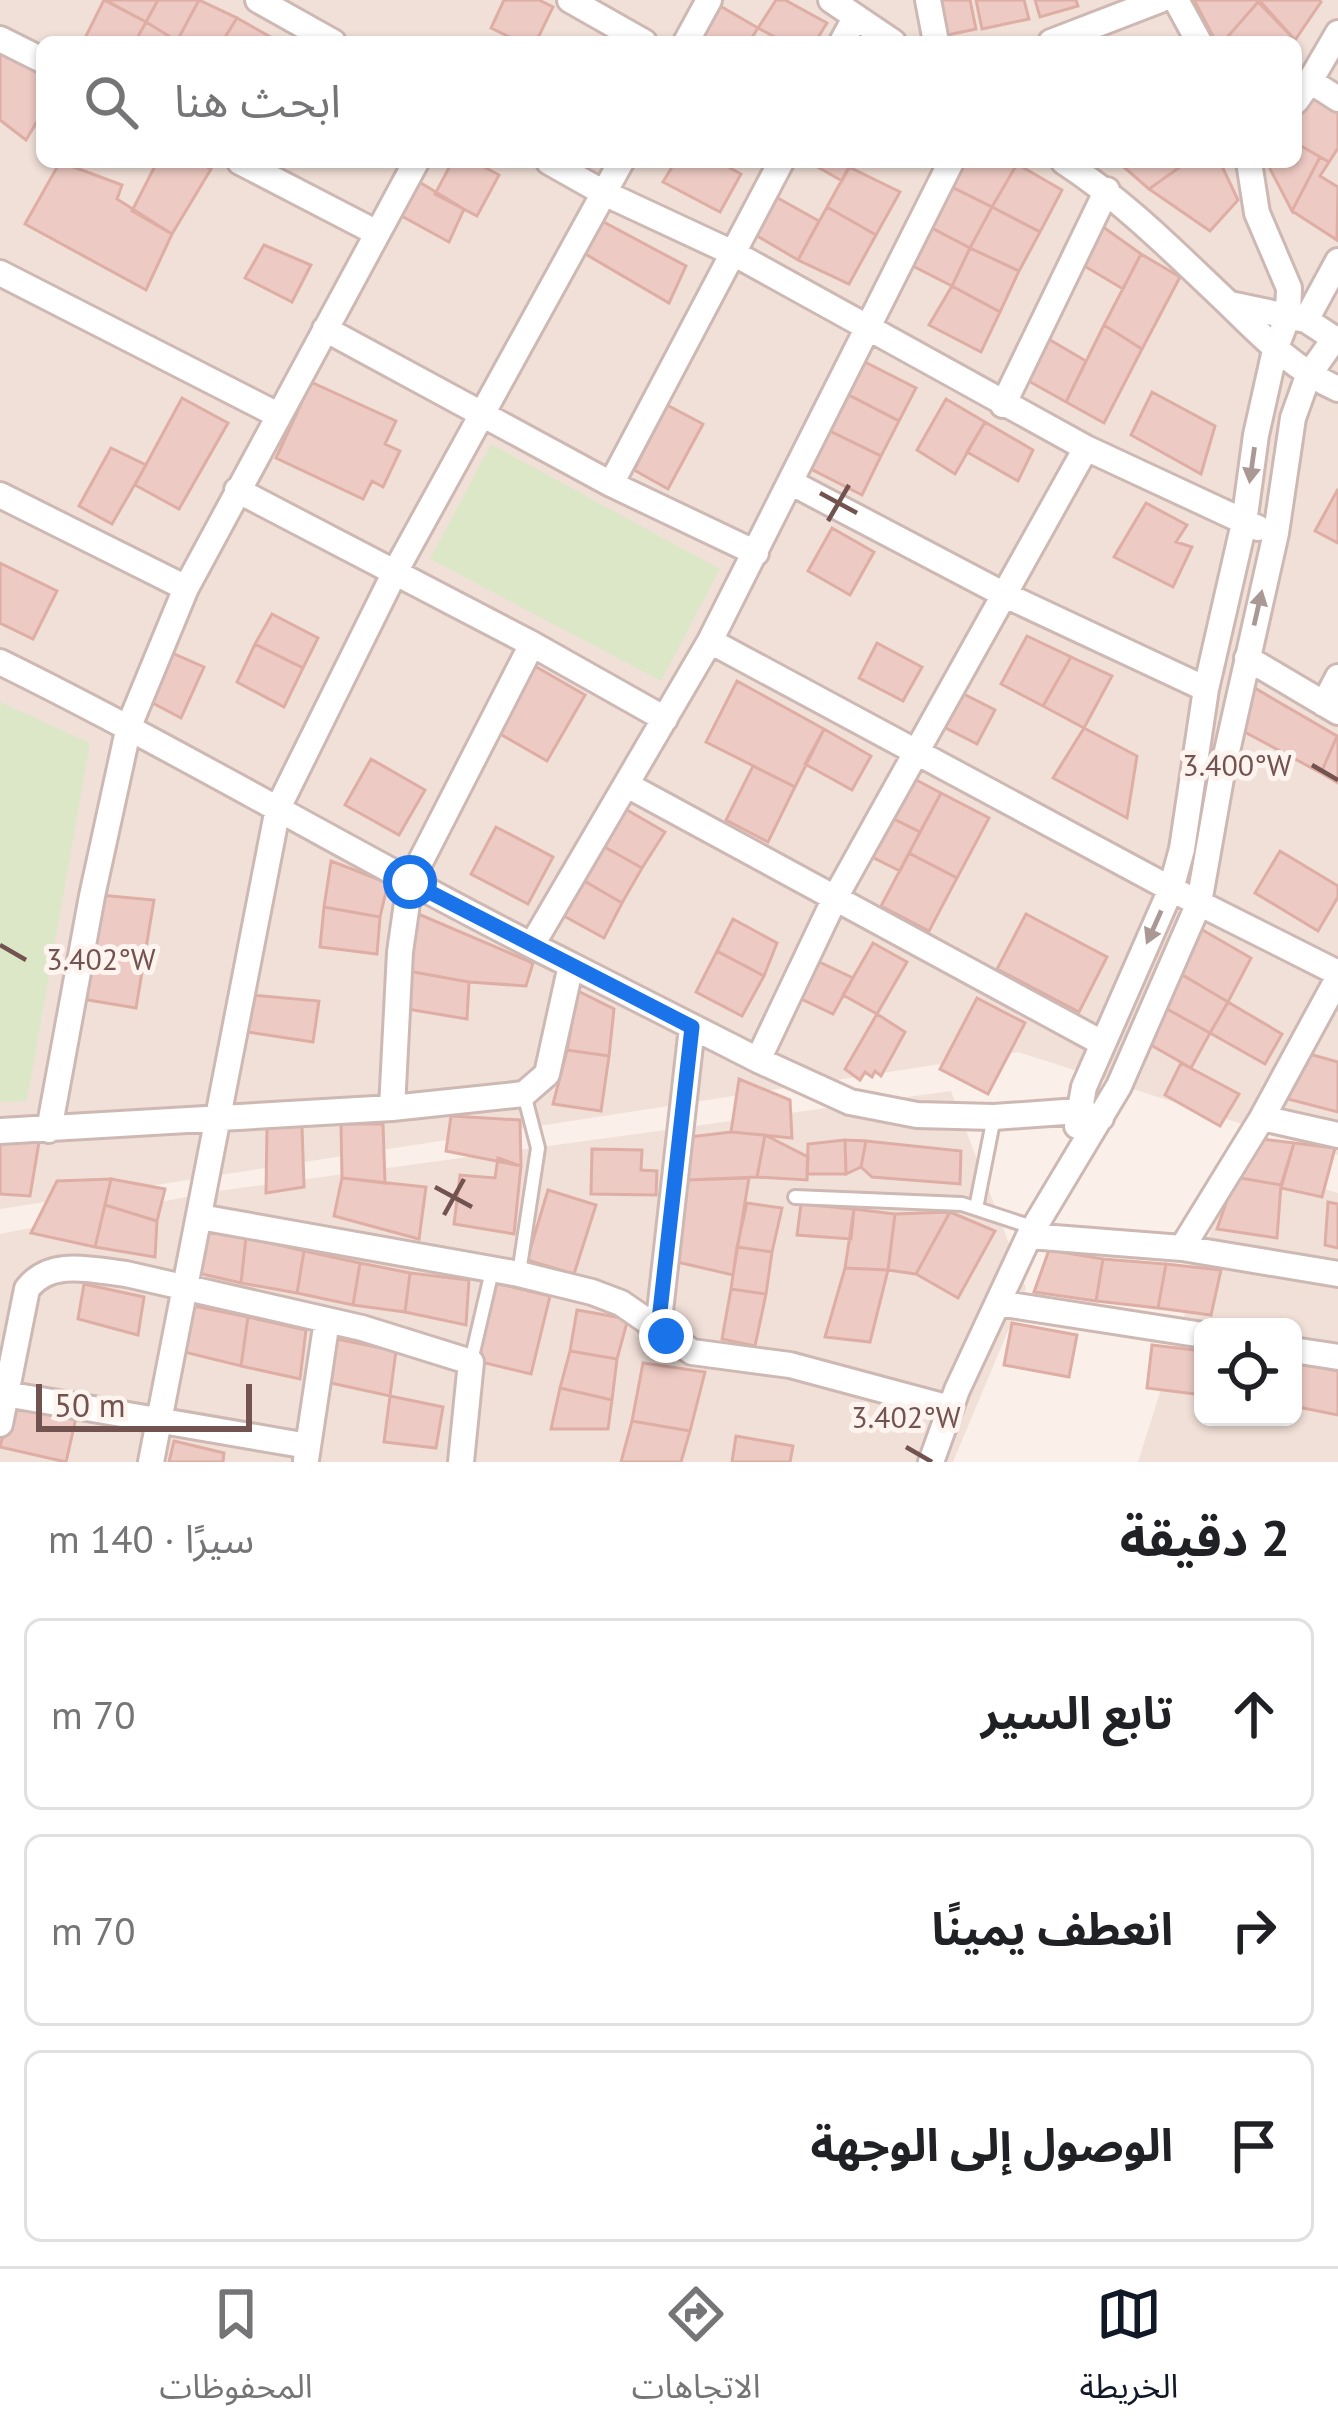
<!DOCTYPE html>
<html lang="ar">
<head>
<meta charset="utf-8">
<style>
  :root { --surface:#fff; --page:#f2f2f2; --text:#202124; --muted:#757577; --line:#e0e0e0; --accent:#111827 }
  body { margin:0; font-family:"PT Sans","Noto Sans Arabic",sans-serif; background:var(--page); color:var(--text); direction:rtl }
  .controls { position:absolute; right:36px; bottom:36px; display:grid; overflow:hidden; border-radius:18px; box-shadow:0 3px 9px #0004 }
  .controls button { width:108px; height:108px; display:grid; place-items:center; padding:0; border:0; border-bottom:3px solid var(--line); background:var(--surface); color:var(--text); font:60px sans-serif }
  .scale { position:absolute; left:36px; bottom:30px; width:216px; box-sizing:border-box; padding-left:12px; border:6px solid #72534f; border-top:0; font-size:33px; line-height:42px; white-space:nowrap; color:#72534f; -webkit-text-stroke:9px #fdf4ef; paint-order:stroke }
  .stop { position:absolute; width:36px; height:36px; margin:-27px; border:9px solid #1a73e8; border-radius:50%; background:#fff }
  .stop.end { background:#1a73e8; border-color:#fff; box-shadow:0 3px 12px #0008 }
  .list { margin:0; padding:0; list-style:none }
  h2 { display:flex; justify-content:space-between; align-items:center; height:156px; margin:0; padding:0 48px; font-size:51px }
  h2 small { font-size:39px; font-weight:400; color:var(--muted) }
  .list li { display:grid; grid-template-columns:78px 1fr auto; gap:36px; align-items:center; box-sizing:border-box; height:192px; margin:0 24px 24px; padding:0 24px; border:3px solid var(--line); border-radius:18px }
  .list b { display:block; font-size:45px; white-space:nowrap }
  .list em { font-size:39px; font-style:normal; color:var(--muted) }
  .icon { flex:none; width:66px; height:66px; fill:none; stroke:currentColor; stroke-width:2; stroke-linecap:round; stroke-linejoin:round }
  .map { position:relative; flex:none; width:1338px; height:1462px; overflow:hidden; direction:ltr }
  .search { position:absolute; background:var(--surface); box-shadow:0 3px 9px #0004; left:36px; right:36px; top:36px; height:132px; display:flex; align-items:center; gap:30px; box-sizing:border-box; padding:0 42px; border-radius:18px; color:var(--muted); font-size:45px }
  .sheet { height:804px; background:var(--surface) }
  nav { display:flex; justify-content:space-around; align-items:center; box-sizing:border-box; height:168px; border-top:3px solid var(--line); background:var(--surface); font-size:33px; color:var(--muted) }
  nav a { display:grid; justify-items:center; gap:6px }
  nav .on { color:var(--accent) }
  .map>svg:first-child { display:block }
  .residential { fill:#f1e0d8; fill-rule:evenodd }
  .green { fill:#dce7c8 }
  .building { fill:#edcac3; stroke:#deaea5; stroke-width:3 }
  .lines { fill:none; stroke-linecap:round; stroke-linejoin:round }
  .service-casing { stroke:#ceb8b3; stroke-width:18 }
  .minor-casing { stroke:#ceb8b3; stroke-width:30 }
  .service { stroke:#fff; stroke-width:12 }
  .minor { stroke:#fff; stroke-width:24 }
  .oneway { fill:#aa9895 }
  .route { stroke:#1a73e8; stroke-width:15 }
  .ticks { fill:none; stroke:#72534f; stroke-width:4.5 }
  .ticks-label { font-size:30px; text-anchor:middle; fill:#72534f; stroke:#fdf4ef; stroke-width:10; stroke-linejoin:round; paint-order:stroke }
</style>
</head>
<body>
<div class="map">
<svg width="1338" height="1462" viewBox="0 0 1338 1462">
  <rect width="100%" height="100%" fill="#faf0e9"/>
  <path class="residential" d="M0 0H1338V1155L1018 1052 0 1209ZM42 42H1296V162H42Z
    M951 1091 1026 1288 953 1462H0V1234L211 1192Z
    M1233 1161 1338 1193V1462H1138ZM1203 1327H1293V1417H1203Z"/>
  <path class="green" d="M491 444 720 569 661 681 430 559Z
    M0 702 90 743 27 1101 0 1102Z"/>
  <path class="building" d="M104 0 146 22 135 42H83Z
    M105 0H158L146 22Z
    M158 0H199L177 41 146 22Z
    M199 0 237 18 222 42 177 41Z
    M504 0H539L553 7 536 42H520L491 28Z
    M776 0H785L827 23 815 42H784L758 28Z
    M936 0H970L976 29 943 36Z
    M976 0H1024L1029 19 982 29Z
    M1035 0H1076L1078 6 1040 17Z
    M1194 0H1257L1258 2 1223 42H1216Z
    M1259 0H1319L1321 2 1295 40Z
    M1258 2 1295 40 1293 42H1223Z
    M715 3 758 28 749 42H694Z
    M237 18 274 39 273 42H222Z
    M146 22 177 41 176 42H135Z
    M0 51 42 72V113L26 140 0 120Z
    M1311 96 1338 112V148L1329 162 1296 143V122Z
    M1296 143 1320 157 1292 211 1267 163 1296 162Z
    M1320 157 1329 162 1320 176 1338 187 1337 240 1292 211Z
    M60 162 122 185 117 199 172 234 146 290 25 224Z
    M157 162H198L211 169 172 234 132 211Z
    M452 162H475L499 175 477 216 435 194Z
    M675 162H719L741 174 720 212 663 182Z
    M809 162H852L842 181Z
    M963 162H1013L1017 164 992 207 950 186Z
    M1118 162H1187L1149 189Z
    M1187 162H1220L1238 200 1210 231 1149 189Z
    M1017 164 1062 190 1040 232 992 207Z
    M849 167 900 192 876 235 827 207Z
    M416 180 464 209 449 242 396 213Z
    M950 186 992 207 970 248 930 227Z
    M776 197 819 221 798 260 754 234Z
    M827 207 876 235 849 284 798 260Z
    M992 207 1040 232 1019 271 970 248Z
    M600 220 686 266 669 303 582 252Z
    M1099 224 1141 254 1123 289 1081 264Z
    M930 227 970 248 952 286 911 265Z
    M264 245 311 265 292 302 245 278Z
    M970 248 1019 271 1000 312 952 286Z
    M1141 254 1180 277 1142 349 1104 325Z
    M952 286 1000 312 981 352 929 325Z
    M1104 325 1142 349 1104 423 1066 402Z
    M1045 337 1086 361 1066 402 1025 379Z
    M861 360 916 388 899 421 845 393Z
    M311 382 396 421 385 444 400 451 383 487 372 481 363 499 276 458Z
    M1152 392 1215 426 1201 474 1131 435Z
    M845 393 899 421 881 456 826 429Z
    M182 398 228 423 179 509 135 485Z
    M946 399 985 422 955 474 917 450Z
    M667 405 703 424 668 489 634 470Z
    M985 422 1033 450 1018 481 967 452Z
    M826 429 881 456 862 495 807 467Z
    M111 448 146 465 112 524 79 506Z
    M1338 489V543L1315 531Z
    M1146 503 1187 525 1176 542 1192 547 1173 587 1114 557Z
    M832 528 874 552 850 595 808 571Z
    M0 563 57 591 33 639 0 623Z
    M272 614 318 638 303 668 255 644Z
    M1027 636 1071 657 1043 706 1001 684Z
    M877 643 922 667 903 701 859 678Z
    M255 644 303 668 284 707 237 682Z
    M163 649 204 667 181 718 145 699Z
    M1071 657 1112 676 1084 728 1043 706Z
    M533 665 585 695 547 761 495 731Z
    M737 681 824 729 795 787 706 742Z
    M1253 687 1337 736 1321 773 1241 730Z
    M956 690 995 710 977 744 938 724Z
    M1084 728 1137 756 1127 818 1053 778Z
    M824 729 871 756 852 790 805 764Z
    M1337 736 1338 737V783L1321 773Z
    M371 759 425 790 399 835 345 805Z
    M753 766 795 787 768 842 726 820Z
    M905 774 941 793 920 832 884 814Z
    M941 793 989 818 957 878 909 853Z
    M622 807 665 832 642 868 601 845Z
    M884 814 920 832 900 871 866 854Z
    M496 827 553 857 528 904 471 874Z
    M601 845 642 868 622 903 581 879Z
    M1280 851 1338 886V897L1318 931 1255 893Z
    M909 853 957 878 929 931 881 906Z
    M331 861 388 883 380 917 324 907Z
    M581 879 622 903 604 938 562 915Z
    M100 895 154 900 136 1008 82 999Z
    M324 907 380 917 377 954 320 947Z
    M416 913 533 963 526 986 469 982 408 971Z
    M1026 914 1107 957 1079 1012 997 969Z
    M733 919 777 943 764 976 717 951Z
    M1194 925 1251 958 1228 1002 1176 971Z
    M873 943 907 962 877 1014 843 995Z
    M717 951 764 976 742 1016 696 992Z
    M813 959 853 978 833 1014 795 996Z
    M408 971 469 982 467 1019 407 1009Z
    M1176 971 1228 1002 1210 1033 1160 1005Z
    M578 991 614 1009 609 1056 567 1050Z
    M252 995 319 1001 313 1042 248 1032Z
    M977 998 1025 1023 988 1094 940 1069Z
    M1228 1002 1282 1034 1265 1064 1210 1033Z
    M1160 1005 1210 1033 1191 1068 1144 1041Z
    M877 1014 905 1032 881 1076 875 1071 872 1077 865 1072 860 1080 845 1069Z
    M567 1050 609 1056 601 1111 553 1104Z
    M1306 1053 1338 1062V1112L1284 1098Z
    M1181 1063 1239 1094 1220 1126 1165 1095Z
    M739 1079 790 1100 792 1138 731 1132Z
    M451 1116 520 1120 521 1166 446 1151Z
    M341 1124H383L385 1183 342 1178Z
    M267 1125 302 1126 304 1187 266 1193Z
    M731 1132 765 1135 757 1177 687 1180 689 1137Z
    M765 1135 808 1157 807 1180 757 1177Z
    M1255 1138 1294 1143 1281 1185 1235 1177Z
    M845 1140 846 1174H807L808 1144Z
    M845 1140 866 1141 861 1167 846 1174Z
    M866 1141 961 1151 960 1184 872 1177 861 1167Z
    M0 1142H39L30 1196 0 1194Z
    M1294 1143 1335 1148 1322 1197 1281 1188Z
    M592 1149 642 1150 641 1170 657 1171 656 1195 591 1194Z
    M498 1158 521 1166 514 1234 454 1224 460 1175 495 1178Z
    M1235 1177 1281 1185 1277 1238 1217 1229Z
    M342 1178 426 1187 419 1239 334 1216Z
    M749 1178 733 1275 673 1261 687 1180Z
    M111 1179 165 1189 157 1221 105 1205Z
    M111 1179 95 1247 31 1233 57 1181Z
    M548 1190 596 1205 574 1274 527 1260Z
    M1328 1202 1338 1204V1248L1325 1245Z
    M747 1203 782 1208 772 1252 737 1247Z
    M801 1204 854 1209 851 1239 797 1235Z
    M105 1205 157 1221 155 1257 95 1247Z
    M854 1209 895 1214 888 1270 845 1268Z
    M950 1212 995 1231 958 1298 916 1274Z
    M950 1212 916 1274 888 1270 895 1214Z
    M203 1227 246 1237 241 1283 194 1272Z
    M246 1237 304 1251 297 1293 241 1283Z
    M737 1247 772 1252 766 1294 731 1289Z
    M1049 1250 1103 1259 1096 1301 1034 1292Z
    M304 1251 360 1263 353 1305 297 1293Z
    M1103 1259 1166 1264 1158 1308 1096 1301Z
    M360 1263 410 1273 405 1312 353 1305Z
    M1166 1264 1221 1270 1211 1315 1158 1308Z
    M845 1268 888 1270 870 1342 825 1337Z
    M410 1273 469 1280 466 1325 405 1312Z
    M496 1283 550 1296 531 1374 477 1361Z
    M84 1284 144 1297 138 1335 78 1319Z
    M731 1289 766 1294 755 1346 722 1339Z
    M189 1305 248 1317 241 1366 180 1351Z
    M577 1310 628 1319 617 1359 570 1351Z
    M248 1317 306 1330 300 1379 241 1366Z
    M1012 1323 1077 1335 1069 1377 1004 1365Z
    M337 1339 396 1351 390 1396 331 1383Z
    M1152 1345 1203 1351V1395L1147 1388Z
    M570 1351 617 1359 612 1400 560 1388Z
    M643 1363 705 1372 690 1431 632 1421Z
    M1300 1363 1338 1371V1415L1293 1406Z
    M560 1388 612 1400 608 1429H551Z
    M390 1396 443 1407 436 1448 384 1442Z
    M11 1403 76 1418 66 1462 0 1447Z
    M632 1421 690 1431 681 1462H621Z
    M736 1436 793 1446 790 1462H732Z
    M174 1441 224 1453 223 1462H169Z"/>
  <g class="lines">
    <g class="service-casing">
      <path id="service" d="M795 1197 962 1204 1035 1228
        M976 1208 994 1117
        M519 1273 538 1148 524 1094
        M471 1361 492 1271"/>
    </g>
    <g class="minor-casing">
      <path id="minor" d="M258 0 333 42
        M570 0 644 42
        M831 0 893 42
        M928 0 936 42
        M1176 0 1199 42
        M0 39 42 60
        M686 42 709 0
        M842 42 855 18
        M1051 42 1160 0
        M1310 81 1338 33
        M1296 101 1310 81 1338 99
        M240 162 377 233
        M549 162 604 193 735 254 1086 448 836 896 758 1060
        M1064 162C1124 201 1175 253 1228 303 1263 337 1293 369 1338 389
        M0 273 278 415
        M1230 304 1306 320 1338 341
        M1306 320 1338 261
        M325 329 611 484 756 553
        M1003 405 1107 190
        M1086 448 1258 528
        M790 482 1003 594 1206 689
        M611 484 781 162
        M237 490 532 644 410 882 400 952 392 1108
        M0 495 186 588
        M710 641 1171 889 1338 973
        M532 644 665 719
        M1247 658 1338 712
        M0 662C193 757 378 869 571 965
        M1324 704 1338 677
        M627 785 1102 1043
        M532 945 710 641 951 162
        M1262 1118 1338 1135
        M1077 1126 1084 1087 1171 889 1182 849 1206 689 1244 523 1256 435 1275 350 1288 316 1289 288 1257 213 1249 162
        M49 1130 92 896 129 726 186 588 416 162
        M0 1131 392 1108 524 1094 547 1074 571 965 758 1060 850 1102 917 1115 994 1117 1078 1111 1101 1118
        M200 1217 519 1274 592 1292 621 1303 692 1352 790 1365 950 1408
        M1029 1236 1182 1248 1338 1274
        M1182 1248 1262 1118 1338 978
        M998 1303 1203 1335
        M658 1329 692 1027
        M1293 1350 1338 1357
        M0 1393 308 1446
        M0 1424 27 1289C50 1258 92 1270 126 1274L362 1328 471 1362 461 1462
        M306 1460 327 1320
        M151 1462 278 808 395 572 621 162
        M931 1462 957 1390 1029 1236 1119 1086 1199 903 1221 778 1276 533 1293 418 1308 376 1335 338"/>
    </g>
    <use href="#service" class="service"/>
    <use href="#minor" class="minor"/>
  </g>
  <defs><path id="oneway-solid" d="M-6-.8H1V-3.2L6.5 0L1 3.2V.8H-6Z" transform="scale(3)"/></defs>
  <g class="oneway">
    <use href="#oneway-solid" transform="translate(1252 465) rotate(98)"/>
    <use href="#oneway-solid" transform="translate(1258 608) rotate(-77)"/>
    <use href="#oneway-solid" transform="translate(1154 927) rotate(114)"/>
  </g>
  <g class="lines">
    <path class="route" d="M410 882 692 1027 658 1329 666 1336"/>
  </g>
  <path class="ticks" d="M820 493 857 513M828 521 849 485M1312 765 1338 780M0 945 26 960M435 1187 472 1207M444 1215 464 1179M906 1447 932 1462"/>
  <g class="ticks-label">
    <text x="1237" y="776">3.400°W</text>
    <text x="101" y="970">3.402°W</text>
    <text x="906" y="1428">3.402°W</text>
  </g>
</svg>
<div class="controls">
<button><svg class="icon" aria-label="locate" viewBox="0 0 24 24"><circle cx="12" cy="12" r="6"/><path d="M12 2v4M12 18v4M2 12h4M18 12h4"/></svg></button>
</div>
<div class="scale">50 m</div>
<div class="stop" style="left:410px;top:882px"></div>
<div class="stop end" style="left:666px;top:1336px"></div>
<div class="search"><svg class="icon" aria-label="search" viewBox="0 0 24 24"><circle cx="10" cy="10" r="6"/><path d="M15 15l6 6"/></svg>ابحث هنا</div>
</div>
<section class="sheet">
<h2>2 دقيقة<small>سيرًا · 140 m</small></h2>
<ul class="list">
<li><svg class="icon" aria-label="ahead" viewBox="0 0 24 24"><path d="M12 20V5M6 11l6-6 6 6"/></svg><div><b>تابع السير</b></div><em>70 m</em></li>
<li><svg class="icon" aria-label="right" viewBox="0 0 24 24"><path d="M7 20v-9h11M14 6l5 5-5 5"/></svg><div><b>انعطف يمينًا</b></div><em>70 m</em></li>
<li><svg class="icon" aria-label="arrive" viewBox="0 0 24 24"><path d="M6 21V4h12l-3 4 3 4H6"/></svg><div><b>الوصول إلى الوجهة</b></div></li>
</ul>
</section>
<nav>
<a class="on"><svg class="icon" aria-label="map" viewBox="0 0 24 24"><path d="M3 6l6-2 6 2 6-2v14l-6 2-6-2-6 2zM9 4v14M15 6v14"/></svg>الخريطة</a>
<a><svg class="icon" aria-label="directions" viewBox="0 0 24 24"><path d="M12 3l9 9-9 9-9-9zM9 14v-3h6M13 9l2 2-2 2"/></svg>الاتجاهات</a>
<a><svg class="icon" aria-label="saved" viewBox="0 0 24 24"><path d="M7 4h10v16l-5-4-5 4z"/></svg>المحفوظات</a>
</nav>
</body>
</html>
